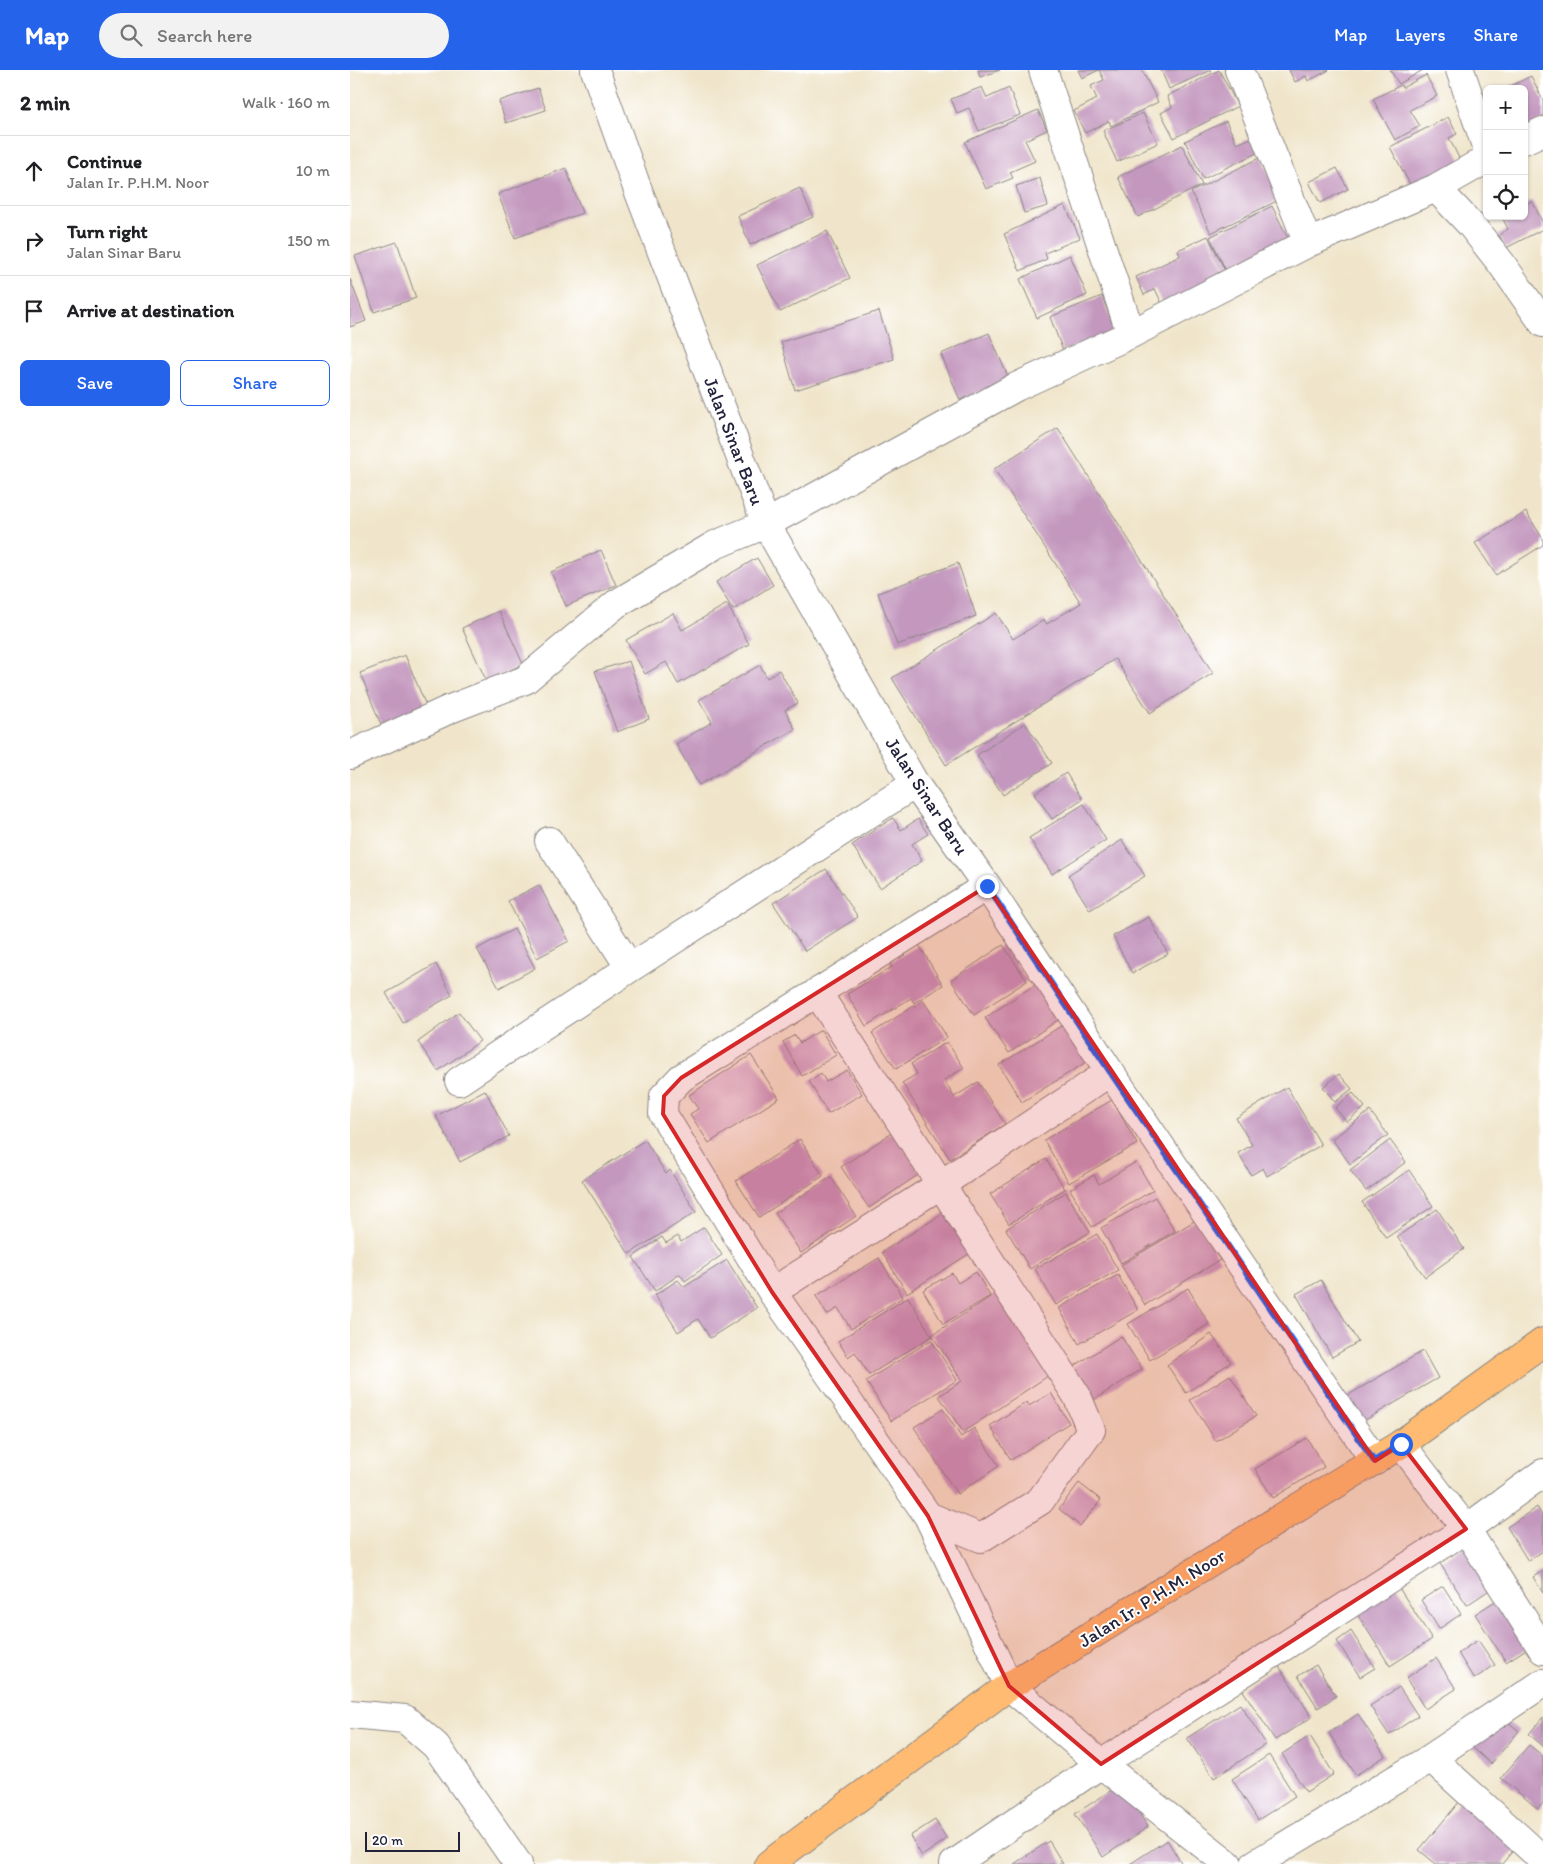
<!DOCTYPE html>
<html lang="en">
<head>
<meta charset="utf-8">
<style>
  :root { --surface:#fff; --page:#f2f2f2; --text:#202124; --muted:#757577; --line:#e0e0e0; --accent:#2563eb }
  body { margin:0; font-family:Itim,sans-serif; background:var(--page); color:var(--text) }
  .controls { position:absolute; right:15px; top:15px; display:grid; overflow:hidden; border-radius:8px; box-shadow:0 1px 4px #0004 }
  .controls button { width:45px; height:45px; display:grid; place-items:center; padding:0; border:0; border-bottom:1px solid var(--line); background:var(--surface); color:var(--text); font:25px sans-serif }
  .scale { position:absolute; left:15px; bottom:12px; width:95px; box-sizing:border-box; padding-left:5px; border:2px solid #22223b; border-top:0; font-size:14px; line-height:18px; white-space:nowrap; color:#22223b; -webkit-text-stroke:4px #fff; paint-order:stroke }
  .stop { position:absolute; width:15px; height:15px; margin:-11px; border:4px solid #2563eb; border-radius:50%; background:#fff }
  .stop.end { background:#2563eb; border-color:#fff; box-shadow:0 1px 5px #0008 }
  .list { margin:0; padding:0; list-style:none }
  h2 { display:flex; justify-content:space-between; align-items:center; height:65px; margin:0; padding:0 20px; font-size:21px }
  h2 small { font-size:16px; font-weight:400; color:var(--muted) }
  .list li { display:grid; grid-template-columns:32px 1fr auto; gap:15px; align-items:center; box-sizing:border-box; height:70px; padding:0 20px; border-top:1px solid var(--line) }
  .list b { display:block; font-size:19px; white-space:nowrap }
  .list p { margin:0; font-size:16px; white-space:nowrap; color:var(--muted) }
  .list em { font-size:16px; font-style:normal; color:var(--muted) }
  .actions { display:flex; gap:10px; padding:15px 20px }
  .actions a { flex:1; padding:11px 0; border:1px solid var(--accent); border-radius:8px; text-align:center; font-size:18px; color:var(--accent) }
  .actions .main { background:var(--accent); color:#fff }
  .icon { flex:none; width:28px; height:28px; fill:none; stroke:currentColor; stroke-width:2; stroke-linecap:round; stroke-linejoin:round }
  .map { position:relative; flex:none; width:1193px; height:1794px; overflow:hidden }
  header { display:flex; align-items:center; gap:30px; box-sizing:border-box; height:70px; padding:0 25px; background:var(--accent); color:#fff }
  header strong { font-size:24px }
  nav { display:flex; gap:28px; margin-inline-start:auto; font-size:18px }
  .search { width:350px; height:45px; background:var(--page); display:flex; align-items:center; gap:12px; box-sizing:border-box; padding:0 18px; border-radius:28px; color:var(--muted); font-size:19px }
  main { display:flex }
  aside { flex:1; background:var(--surface) }
  .map>svg:first-child { display:block }
  .building { fill:#c397be }
  .lines { fill:none; stroke-linecap:round; stroke-linejoin:round }
  .minor-casing { stroke:#898482; stroke-width:30 }
  .major-casing { stroke:#898482; stroke-width:30 }
  .minor { stroke:#fff; stroke-width:28 }
  .major { stroke:#ffbb71; stroke-width:28 }
  .route { stroke:#2563eb; stroke-width:6 }
  .marked { fill:#d62828; fill-opacity:0.2; stroke:#d62828; stroke-width:4; stroke-linejoin:round }
  .labels { text-anchor:middle; dominant-baseline:central; stroke-width:4; stroke-linejoin:round; paint-order:stroke }
  .street-label { font-size:19px; fill:#22223b; stroke:#fff }
</style>
</head>
<body>
<header>
<strong>Map</strong>
<div class="search"><svg class="icon" aria-label="search" viewBox="0 0 24 24"><circle cx="10" cy="10" r="6"/><path d="M15 15l6 6"/></svg>Search here</div>
<nav><a>Map</a><a>Layers</a><a>Share</a></nav>
</header>
<main>
<aside>
<h2>2 min<small>Walk · 160 m</small></h2>
<ul class="list">
<li><svg class="icon" aria-label="ahead" viewBox="0 0 24 24"><path d="M12 20V5M6 11l6-6 6 6"/></svg><div><b>Continue</b><p>Jalan Ir. P.H.M. Noor</p></div><em>10 m</em></li>
<li><svg class="icon" aria-label="right" viewBox="0 0 24 24"><path d="M7 20v-9h11M14 6l5 5-5 5"/></svg><div><b>Turn right</b><p>Jalan Sinar Baru</p></div><em>150 m</em></li>
<li><svg class="icon" aria-label="arrive" viewBox="0 0 24 24"><path d="M6 21V4h12l-3 4 3 4H6"/></svg><div><b>Arrive at destination</b></div></li>
</ul>
<div class="actions"><a class="main">Save</a><a>Share</a></div>
</aside>
<div class="map">
<svg width="1193" height="1794" viewBox="0 0 1193 1794">
  <rect width="100%" height="100%" fill="#fff"/>
  <filter id="ink" filterUnits="userSpaceOnUse"><feTurbulence type="fractalNoise" baseFrequency=".02" numOctaves="2"/><feDisplacementMap in="SourceGraphic" scale="10" xChannelSelector="R" yChannelSelector="G"/><feConvolveMatrix kernelMatrix="1 2 1 2 8 2 1 2 1" color-interpolation-filters="sRGB"/></filter>
  <filter id="wash" filterUnits="userSpaceOnUse"><feTurbulence type="fractalNoise" baseFrequency=".0096" numOctaves="4" result="noise"/><feDisplacementMap in="SourceGraphic" scale="20" xChannelSelector="R" yChannelSelector="G"/><feGaussianBlur stdDeviation="1.12" result="paint"/><feColorMatrix in="noise" values="0 0 0 0 0 0 0 0 0 0 0 0 0 0 0 0 0 1.4 0 .05"/><feComposite in="paint" operator="in"/></filter>
  <g filter="url(#wash)">
    <rect width="100%" height="100%" fill="#f0e5ca"/>
    <g id="blocks">
      <path class="building" d="M628 0H650L630 7Z
        M728 0H749L732 8Z
        M749 0H792L808 32 761 56 759 51 735 63 724 41 747 29 741 16 754 10Z
        M811 0H861L819 19Z
        M869 0 888 36 824 68 811 43 822 37 817 26Z
        M939 0H979L958 11 956 6 945 12Z
        M1040 0H1073L1049 14Z
        M1076 5 1087 26 1060 40 1070 56 1045 70 1023 29 1051 15 1052 18Z
        M1181 6 1193 30V50L1174 60V19H1155Z
        M632 17 637 28 659 18 670 45 629 61 619 38 607 43 601 29Z
        M188 18 196 40 156 53 149 31Z
        M688 40 697 60 675 70 685 91 660 102 663 108 636 119 615 72Z
        M793 43 808 73 767 92 753 61Z
        M1098 47 1107 64 1099 68 1111 92 1062 118 1040 77Z
        M876 51 887 74 903 67 911 81 853 109 835 71Z
        M832 75 852 115 788 147 768 107Z
        M911 87 931 129 861 163 841 122Z
        M216 98 232 143 165 168 148 124Z
        M987 98 998 119 970 133 959 112Z
        M690 108 698 136 674 143 666 116Z
        M450 118 463 147 400 175 388 146Z
        M1182 131 1193 153V159L1156 178 1149 165 1158 159 1152 147 1174 146V135Z
        M715 135 730 168 695 183 697 189 670 201 654 164Z
        M922 136 939 170 880 209 860 167Z
        M477 161 500 208 430 242 407 195Z
        M858 166 880 211 816 242 805 219 794 225 786 207 830 186 828 180Z
        M47 172 66 228 24 242 5 186Z
        M720 185 737 225 687 248 670 209Z
        M0 209 16 251 0 257Z
        M752 226 765 261 713 281 700 247Z
        M529 241 544 289 445 320 431 272Z
        M639 263 659 309 610 330 591 284Z
        M708 358 863 603 800 643 765 589 596 695 542 608 646 543 663 569 694 550 697 554 731 533 644 399Z
        M1176 442 1193 469V475L1146 505 1125 473Z
        M251 480 266 515 216 536 201 502Z
        M407 488 423 515 383 540 366 512Z
        M608 493 626 546 547 575 528 523Z
        M377 534 399 574 328 614 316 592 295 604 276 570 323 543 332 560Z
        M149 541 173 594 137 612 112 558Z
        M55 585 77 638 32 657 10 603Z
        M279 591 299 649 267 662 245 601Z
        M410 595 417 608 429 600 448 633 435 640 445 659 349 715 326 674 362 652 349 630Z
        M675 653 702 693 653 725 627 685Z
        M716 703 732 729 702 749 685 723Z
        M734 734 756 770 702 804 679 768Z
        M543 748 551 760 568 749 578 764 562 774 572 791 530 818 502 775Z
        M772 770 795 806 740 840 718 805Z
        M476 799 508 847 455 881 423 833Z
        M189 815 219 871 187 888 158 831Z
        M799 847 818 884 782 903 763 866Z
        M164 859 185 898 149 918 127 879Z
        M569 875 593 915 564 933 561 928 516 956 497 924 542 897 539 893Z
        M653 875 677 911 624 945 601 910Z
        M86 894 102 925 53 953 36 923Z
        M687 913 711 948 659 983 635 948Z
        M573 930 597 967 546 999 522 963Z
        M109 942 130 971 88 1001 68 972Z
        M714 954 738 991 672 1032 649 995Z
        M471 960 486 985 452 1006 433 972 445 965 450 973Z
        M597 972 614 998 594 1010 604 1027 628 1012 655 1054 600 1089 552 1013 567 1004 561 994Z
        M401 985 429 1028 359 1073 340 1044 348 1039 339 1025Z
        M497 1000 512 1024 478 1044 459 1011 471 1003 476 1012Z
        M989 1004 1002 1019 985 1032 973 1017Z
        M937 1017 971 1075 917 1106 913 1098 901 1105 888 1083 902 1075 886 1048Z
        M135 1020 159 1066 110 1092 86 1046Z
        M1003 1023 1015 1037 997 1052 985 1038Z
        M762 1030 787 1074 719 1113 694 1070Z
        M1020 1041 1038 1065 1000 1094 982 1069Z
        M543 1062 571 1103 519 1138 491 1097Z
        M450 1069 473 1106 409 1147 386 1111Z
        M295 1070 316 1104 320 1100 346 1142 279 1184 232 1110Z
        M1040 1070 1056 1092 1016 1121 1000 1100Z
        M696 1089 715 1119 659 1154 640 1124Z
        M786 1092 803 1120 742 1157 720 1119 744 1105 749 1114Z
        M1059 1100 1083 1136 1036 1168 1012 1132Z
        M481 1107 506 1146 451 1183 425 1143Z
        M716 1122 740 1162 680 1199 656 1159Z
        M805 1127 825 1161 771 1193 751 1158Z
        M1087 1139 1114 1179 1075 1207 1047 1167Z
        M597 1141 622 1182 557 1223 532 1182Z
        M846 1150 870 1190 795 1235 771 1195Z
        M354 1157 372 1185 335 1211 330 1204 305 1221 283 1187 312 1167 316 1173 328 1166 331 1172Z
        M747 1164 768 1200 706 1235 685 1199Z
        M529 1188 553 1227 501 1259 488 1238 477 1245 466 1226Z
        M377 1190 407 1238 360 1268 348 1249 328 1262 305 1225 328 1210 334 1217Z
        M626 1202 640 1226 593 1254 573 1220 602 1203 608 1213Z
        M768 1205 788 1240 729 1274 709 1238Z
        M971 1210 1008 1272 982 1287 946 1224Z
        M838 1218 859 1254 800 1290 778 1254Z
        M651 1220 704 1302 613 1362 589 1326 612 1311 582 1265Z
        M558 1227 582 1266 519 1305 505 1282 498 1287 488 1271Z
        M861 1264 881 1292 836 1323 817 1295Z
        M771 1266 792 1299 744 1330 723 1297Z
        M581 1270 607 1310 541 1351 516 1311Z
        M1073 1281 1088 1308 1010 1353 995 1327Z
        M880 1305 906 1346 866 1371 840 1330Z
        M701 1323 719 1353 661 1390 640 1356 677 1332 679 1336Z
        M593 1339 611 1367 624 1358 649 1396 607 1424 564 1357Z
        M957 1368 974 1397 923 1428 905 1399Z
        M729 1413 751 1430 730 1456 709 1439Z
        M1187 1437 1193 1447V1481L1178 1491 1157 1457Z
        M1117 1475 1144 1517 1117 1535 1089 1492Z
        M1193 1501V1523L1183 1507Z
        M1047 1515 1082 1569 1040 1596 1006 1542Z
        M1093 1516 1111 1544 1089 1559 1071 1530Z
        M1147 1530 1178 1578 1156 1592 1125 1544Z
        M1001 1561 1025 1598 1010 1607 987 1571Z
        M1128 1570 1145 1595 1124 1609 1108 1583Z
        M1086 1588 1106 1619 1075 1639 1056 1608Z
        M928 1595 962 1647 925 1670 892 1619Z
        M966 1595 986 1626 968 1638 948 1606Z
        M1049 1617 1068 1646 1039 1665 1020 1636Z
        M890 1634 916 1674 864 1708 837 1668Z
        M1008 1644 1035 1686 1006 1705 979 1663Z
        M1148 1644 1169 1661 1141 1694 1121 1676Z
        M1193 1647V1676L1179 1664Z
        M960 1666 984 1704 956 1722 932 1684Z
        M1179 1675 1193 1686V1733L1188 1739 1151 1708Z
        M919 1685 945 1726 908 1750 882 1709Z
        M771 1714 798 1757 753 1787 725 1744Z
        M1110 1731 1166 1777 1152 1794H1086L1069 1780Z
        M585 1750 597 1769 572 1786 560 1766Z
        M817 1770 832 1794H780Z
        M699 1771 713 1794H664Z"/>
    </g>
  </g>
  <g filter="url(#ink)">
    <use href="#blocks" fill-opacity="0" stroke="#898482" stroke-width="1"/>
    <g class="lines">
      <g class="minor-casing">
        <path id="minor" d="M245 0 285 112 416 454 565 714 637 816 760 1002 1025 1391
          M693 0 781 264
          M889 0 958 173
          M1110 0 1137 79
          M1174 70 1193 61
          M1086 118 1121 155 1151 193 1193 253
          M0 685 100 639 175 610 266 534 365 475 416 454 666 317 781 264 958 173 1086 118 1137 89
          M199 771 280 898
          M637 816 331 1008 314 1026 313 1044 422 1222 578 1446 659 1616 751 1694 878 1794
          M467 922 727 1326 741 1360 690 1431 631 1468 578 1446
          M109 1011 280 898 565 714
          M422 1222 590 1115 760 1002
          M1051 1374 1116 1459 1193 1580
          M0 1644 55 1649 86 1676 168 1794
          M1081 1688 1190 1787
          M604 1794 751 1694 1116 1459 1193 1403
          M905 1794 1081 1688 1193 1613"/>
      </g>
      <g class="major-casing">
        <path id="major" d="M419 1794 659 1616 1051 1374 1193 1272"/>
      </g>
      <use href="#minor" class="minor"/>
      <use href="#major" class="major"/>
    </g>
  </g>
  <g class="lines" filter="url(#ink)">
    <path class="route" d="M637 816 760 1002 1024 1391 1051 1374"/>
  </g>
  <path class="marked" d="M637 816 1025 1391 1051 1374 1116 1459 751 1694 659 1616 578 1446 422 1222 313 1044 314 1026 331 1008Z"/>
  <g class="labels">
    <g class="street-label">
      <text transform="translate(384 371) rotate(69)">Jalan Sinar Baru</text>
      <text transform="translate(577 726) rotate(57)">Jalan Sinar Baru</text>
      <text transform="translate(802 1528) rotate(-32)">Jalan Ir. P.H.M. Noor</text>
    </g>
  </g>
</svg>
<div class="controls">
<button>+</button>
<button>−</button>
<button><svg class="icon" aria-label="locate" viewBox="0 0 24 24"><circle cx="12" cy="12" r="6"/><path d="M12 2v4M12 18v4M2 12h4M18 12h4"/></svg></button>
</div>
<div class="scale">20 m</div>
<div class="stop" style="left:1051px;top:1374px"></div>
<div class="stop end" style="left:637px;top:816px"></div>
</div>
</main>
</body>
</html>
